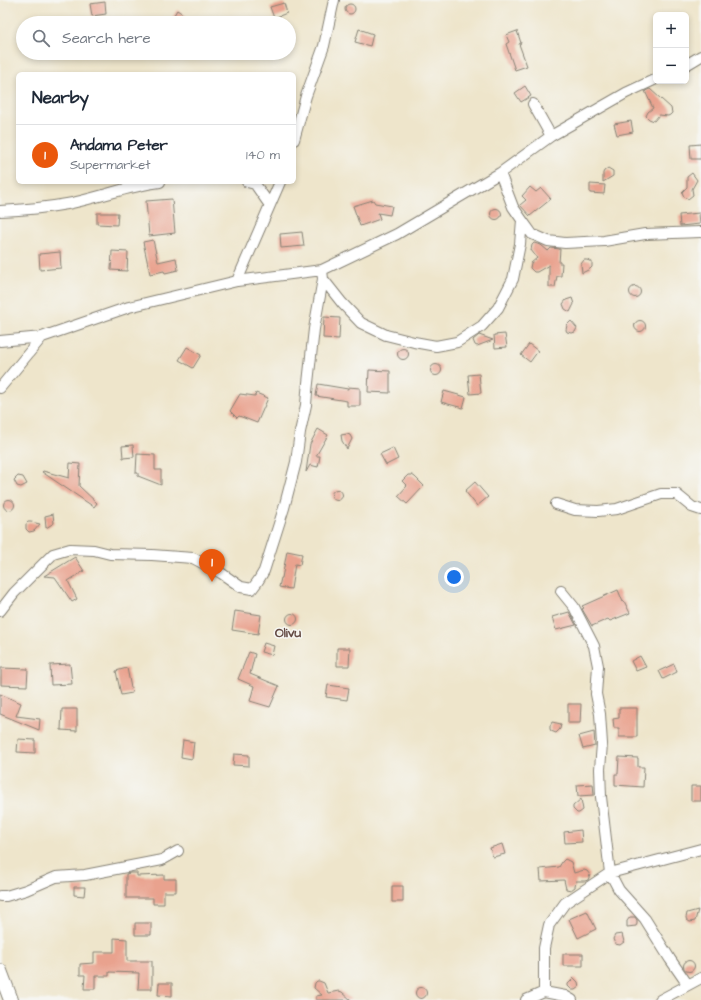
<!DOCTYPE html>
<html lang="en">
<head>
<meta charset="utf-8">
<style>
  :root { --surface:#fff; --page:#f2f2f3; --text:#1f2937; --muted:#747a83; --line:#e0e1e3; --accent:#ea580c }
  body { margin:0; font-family:"Architects Daughter",sans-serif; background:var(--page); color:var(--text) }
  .controls { position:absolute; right:12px; top:12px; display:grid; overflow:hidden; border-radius:6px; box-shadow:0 2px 6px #0003 }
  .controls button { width:36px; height:36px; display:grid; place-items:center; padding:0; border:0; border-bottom:1px solid var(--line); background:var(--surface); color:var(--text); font:20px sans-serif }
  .you { position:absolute; left:454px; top:577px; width:14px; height:14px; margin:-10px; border:3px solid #fff; border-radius:50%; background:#1a73e8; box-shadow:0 0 0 6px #1a73e833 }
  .badge { display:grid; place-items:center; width:26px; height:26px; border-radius:50%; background:var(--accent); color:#fff; font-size:13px; font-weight:700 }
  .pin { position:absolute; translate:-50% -33px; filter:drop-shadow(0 1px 2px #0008) }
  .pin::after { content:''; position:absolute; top:21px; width:14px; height:12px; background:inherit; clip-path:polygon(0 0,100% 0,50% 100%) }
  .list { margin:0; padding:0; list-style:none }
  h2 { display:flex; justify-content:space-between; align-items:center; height:52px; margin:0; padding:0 16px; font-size:17px }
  h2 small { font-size:13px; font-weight:400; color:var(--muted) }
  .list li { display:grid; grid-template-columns:26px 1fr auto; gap:12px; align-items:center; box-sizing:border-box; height:60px; padding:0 16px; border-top:1px solid var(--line) }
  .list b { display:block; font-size:15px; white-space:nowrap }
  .list p { margin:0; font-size:13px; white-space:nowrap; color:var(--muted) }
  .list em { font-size:13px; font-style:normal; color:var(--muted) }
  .icon { flex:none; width:22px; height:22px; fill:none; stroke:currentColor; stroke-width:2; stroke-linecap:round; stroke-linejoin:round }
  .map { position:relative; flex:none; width:701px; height:1000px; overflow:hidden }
  .search { position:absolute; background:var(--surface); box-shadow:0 2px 6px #0003; left:16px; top:16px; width:280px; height:44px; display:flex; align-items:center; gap:10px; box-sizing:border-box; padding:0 14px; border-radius:22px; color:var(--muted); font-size:15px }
  .panel { position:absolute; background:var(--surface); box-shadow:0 2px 6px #0003; left:16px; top:72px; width:280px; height:112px; border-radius:6px }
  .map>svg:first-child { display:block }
  .building { fill:#e9a28e }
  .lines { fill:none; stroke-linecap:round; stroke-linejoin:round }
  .street-casing { stroke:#858074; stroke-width:12 }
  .secondary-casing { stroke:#858074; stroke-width:16 }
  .street { stroke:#fff; stroke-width:10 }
  .secondary { stroke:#fff; stroke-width:14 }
  .labels { text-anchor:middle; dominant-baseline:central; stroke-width:3; stroke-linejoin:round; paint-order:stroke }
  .quarter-label { font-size:13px; font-weight:bold; fill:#644b44; stroke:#f6f6f2 }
</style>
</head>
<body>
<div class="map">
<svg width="701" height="1000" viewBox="0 0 701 1000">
  <rect width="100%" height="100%" fill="#f6f6f2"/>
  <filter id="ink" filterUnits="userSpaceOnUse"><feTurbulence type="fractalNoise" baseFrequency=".025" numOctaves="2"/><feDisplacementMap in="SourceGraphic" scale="8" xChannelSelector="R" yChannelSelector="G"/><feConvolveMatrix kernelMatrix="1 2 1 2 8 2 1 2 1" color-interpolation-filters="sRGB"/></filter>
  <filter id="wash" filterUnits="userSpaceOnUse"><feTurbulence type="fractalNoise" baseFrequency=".012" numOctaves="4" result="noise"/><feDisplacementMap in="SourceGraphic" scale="16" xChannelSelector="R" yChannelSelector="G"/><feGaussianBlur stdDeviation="0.9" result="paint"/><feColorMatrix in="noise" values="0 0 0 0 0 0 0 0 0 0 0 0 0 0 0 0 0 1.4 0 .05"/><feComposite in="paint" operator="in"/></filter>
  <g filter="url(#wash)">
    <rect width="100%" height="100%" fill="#eee5cb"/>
    <g id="blocks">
      <path class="building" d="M105 2 106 14 92 16 90 4Z
        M284 3 287 13 274 18 270 7Z
        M345 9a5 5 0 1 1 10 0a5 5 0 1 1-10 0Z
        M177 10 186 16 182 23H169Z
        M359 29 373 34 370 46 355 42Z
        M517 31 521 43 519 44 527 66 515 70 506 44 509 42 506 35Z
        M525 86 531 96 521 102 515 93Z
        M650 89 671 108 672 113 670 115 668 116 659 115 654 121 649 119 646 116 648 112 653 108 645 91Z
        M631 121 633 132 617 135 614 124Z
        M701 144V159H691L690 145Z
        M608 168 613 171V176L603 182V173L604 171Z
        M692 173 697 180 692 189 693 195 688 199 684 197 682 192 687 187V177Z
        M590 184 605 185 604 194 590 193Z
        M530 187 536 192 541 188 551 199 530 216 520 205 526 200 522 196Z
        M172 199 175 233 149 236 146 201Z
        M373 200 375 203 392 206 390 215 378 213 380 219 360 226 353 206Z
        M490.5 214a5.5 5.5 0 1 1 11 0a5.5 5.5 0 1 1-11 0Z
        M97 213H118L117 225 97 224Z
        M699 213 700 224 680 226 679 215Z
        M302 232 304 246 281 248 280 234Z
        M153 240 158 262 176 258 178 270 165 273 164 271 150 274 143 242Z
        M534 243 541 245 548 251 551 248 560 249 559 263H562L561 276H557L555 287H549V265L537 272H534L530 268 531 263 537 258 531 250 532 245Z
        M112 251 128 252 127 271 111 270Z
        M60 252 61 268 40 270 39 254Z
        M584 260H587L592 262V267L590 269 582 273 581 264Z
        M629.5 292a5.5 5.5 0 1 1 11 0a5.5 5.5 0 1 1-11 0Z
        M572 298 574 304 570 312 565 309 563 304 566 300Z
        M324 317 340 318 339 339 323 338Z
        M634.5 326a5.5 5.5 0 1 1 11 0a5.5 5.5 0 1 1-11 0Z
        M571 321 577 328 575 332 572 333 567 332 566 330 567 325Z
        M505 334 507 347 495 348 494 335Z
        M479 335 493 340 477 346 475 345 473 340Z
        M529 344 538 351 530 362 521 355Z
        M187 347 201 355 193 368 179 360Z
        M397.5 354a5.5 5.5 0 1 1 11 0a5.5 5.5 0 1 1-11 0Z
        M430.5 370a5.5 5.5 0 1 1 11 0a5.5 5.5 0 1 1-11 0Z
        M369 370 390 371V393L368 392Z
        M479 374 481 393 470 394 468 375Z
        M318 384 348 389V387L360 388V406H347V401L316 396Z
        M444 391 466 397 463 408 441 402Z
        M256 393 268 398 257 423 239 416 237 418 230 411 240 394 255 396Z
        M318 429 328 435 316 456H320L318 467 310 465 306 472 310 444Z
        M347 434 350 435 352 439 347 449 342 441 341 435Z
        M133 445 134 457 123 458 122 446Z
        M393 448 398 459 386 465 380 454Z
        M137 454 155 455V470H161V485L138 476V473H136Z
        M70 463 80 464 79 486 97 503 94 507 42 472 43 471 69 478Z
        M408 475H412L415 477 424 486 407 504 398 496 407 486 402 481Z
        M18 476 23 477 27 484 21 487 17 486 14 480Z
        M475 482 488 497 477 506 465 491Z
        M331.5 495a5.5 5.5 0 1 1 11 0a5.5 5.5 0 1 1-11 0Z
        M3.5 505a5.5 5.5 0 1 1 11 0a5.5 5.5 0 1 1-11 0Z
        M53 514 54 523 46 528 45 516Z
        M28 522H31L40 524 34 531 29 532 26 529V524Z
        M287 551 302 554 300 565 295 564 291 589 279 587 281 578H282Z
        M75 557 84 571 68 581 77 599 72 602 55 577 44 576Z
        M618 590 623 602 624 601 630 613 610 621 608 619 592 626 582 609 584 608 582 606Z
        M235 611 261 615 258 634 232 630Z
        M569 612 576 625 556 630 552 617Z
        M286.5 619a5.5 5.5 0 1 1 11 0a5.5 5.5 0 1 1-11 0Z
        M264 643 274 646 272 655 261 652Z
        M337 648H350L349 666H337Z
        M249 652 255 654 250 674 279 686 270 707 250 701 254 686 238 679Z
        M640 656 646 667 636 671 631 661Z
        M70 664 72 684 51 685 50 665Z
        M674 664 677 672 663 679 659 671Z
        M1 668 28 669 27 686 1 685Z
        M127 668 132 693 121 695 116 671Z
        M328 685 349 688 347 700 326 697Z
        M0 694 21 703 16 716 40 719 39 730 0 714Z
        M568 704H581L580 723H568Z
        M619 708H637V737H619V728H614L613 719 619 718Z
        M62 709H77V731L61 730Z
        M552 722 561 724 560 729 556 733 551 731 550 729V726Z
        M594 732 595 746 583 749 579 736Z
        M18 739 35 740V753L17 752Z
        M183 740 194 742 192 759 181 757Z
        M234 754 249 755V766L233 765Z
        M619 757 638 758V767H644L643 787 615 785V774H618Z
        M593 784 594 795 578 796 577 785Z
        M691 786H701V801H691Z
        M581 799 583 810 579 813H577L573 809V806Z
        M581 830 582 842 565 843 564 832Z
        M502 844 505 854 493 857 490 848Z
        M565 859 571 862 574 873 584 870 587 871 590 875 588 880 585 881H576L575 887 571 890 566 889 564 880 541 881 540 869 559 867 562 862Z
        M130 873H137V876L164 875V879H176V892H164V904H153V898H126V874Z
        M392 886H403V902H392Z
        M74 887H85L84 896 74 895Z
        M698 910 695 921 690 922 687 920 686 918 687 913Z
        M587 911 596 929 578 938 569 919Z
        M630 917H635L637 920V924L636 926 627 927V921Z
        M135 923H151V935H135Z
        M622 934 624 942 620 945 615 944 613 939 615 935Z
        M114 938 127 939V961H152V989H138L139 973 109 972V976H95V989H84L85 975H80V964L94 963V952H114Z
        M563 954H583V966H563Z
        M683.5 966a5.5 5.5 0 1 1 11 0a5.5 5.5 0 1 1-11 0Z
        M574 978 578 982 579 987 575 990H572L568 986V984Z
        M317 981H319L324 983 328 993 339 991 342 992 351 1000H316V996L322 995 314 988 315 983Z
        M159 983H172V996L158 995Z
        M415.5 993a5.5 5.5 0 1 1 11 0a5.5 5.5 0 1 1-11 0Z"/>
    </g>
  </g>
  <g filter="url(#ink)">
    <use href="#blocks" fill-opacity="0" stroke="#858074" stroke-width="1"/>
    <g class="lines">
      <g class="street-casing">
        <path id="street" d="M686 65 701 56
          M533 104 551 136
          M294 140 306 96 324 46 334 0
          M500 173 513 207 522 220 532 234 548 241 565 243 604 241 645 234 701 232
          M247 182 255 184 269 204
          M0 211C22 210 45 208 67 204 98 198 128 186 160 182
          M323 279 342 303 361 323 386 335 414 342 436 346 457 342 482 326 498 308 513 279 520 244 522 220
          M237 281 280 182
          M0 341 42 337 129 307 237 281 322 270 397 234 500 173 551 136 626 93 656 79
          M0 388 42 337
          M556 504 575 510 598 511 617 509 661 494H676L692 507 701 510
          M561 591 574 607 594 646 598 666 596 694 600 714 602 744 600 769 601 797 610 873 619 890 645 919 670 959 688 985
          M0 611 14 593 53 554 70 549 94 550 110 554 152 555 193 558 221 573 241 587 252 589 258 581 264 571 284 508 296 462 300 432 306 405 307 392 314 329 323 279 322 270
          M0 896H6L26 890 56 877 85 875 162 860 178 851
          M544 992V948L549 925 565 903 610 873 701 849
          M526 1000 544 992 565 996 572 1000
          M660 1000 701 978"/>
      </g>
      <g class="secondary-casing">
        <path id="secondary" d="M0 971 11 1000"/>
      </g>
      <use href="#street" class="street"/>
      <use href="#secondary" class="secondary"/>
    </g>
  </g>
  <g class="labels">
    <g class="quarter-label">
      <text x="288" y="633">Olivu</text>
    </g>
  </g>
</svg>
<div class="controls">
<button>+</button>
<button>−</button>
</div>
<div class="you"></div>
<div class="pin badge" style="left:212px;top:582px">1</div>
<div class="search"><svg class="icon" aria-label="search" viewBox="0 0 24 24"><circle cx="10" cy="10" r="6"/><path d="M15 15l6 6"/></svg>Search here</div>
<section class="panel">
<h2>Nearby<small></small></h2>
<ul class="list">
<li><span class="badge">1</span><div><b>Andama Peter</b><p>Supermarket</p></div><em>140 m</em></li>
</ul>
</section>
</div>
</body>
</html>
